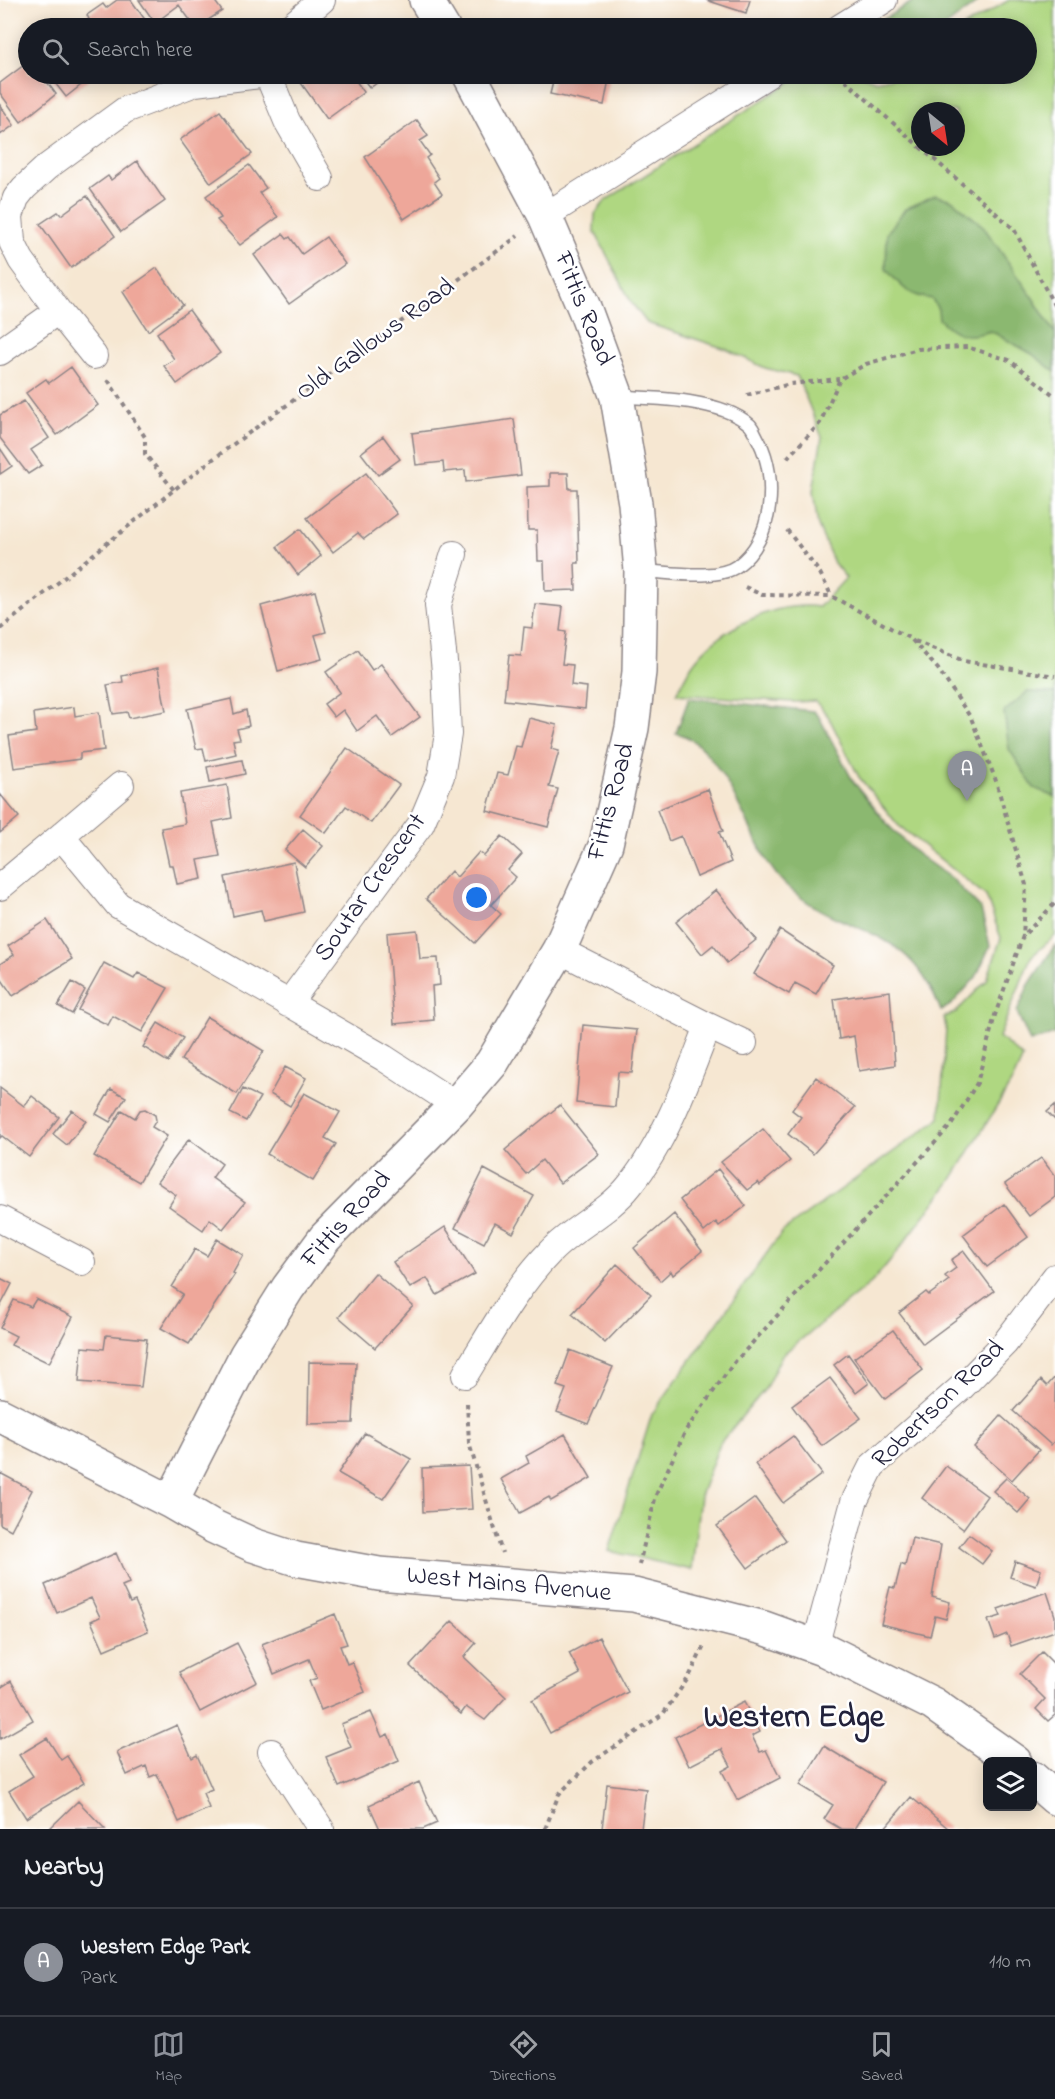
<!DOCTYPE html>
<html lang="en">
<head>
<meta charset="utf-8">
<style>
  :root { --surface:#171b24; --page:#20242c; --text:#f1f3f6; --muted:#9ea1a6; --line:#363941; --accent:#8c9099 }
  body { margin:0; font-family:"Indie Flower",sans-serif; background:var(--page); color:var(--text) }
  .controls { position:absolute; right:18px; bottom:18px; display:grid; overflow:hidden; border-radius:9px; box-shadow:0 3px 15px #0003 }
  .controls button { width:54px; height:54px; display:grid; place-items:center; padding:0; border:0; border-bottom:2px solid var(--line); background:var(--surface); color:var(--text); font:30px sans-serif }
  .compass { position:absolute; left:911px; top:102px; width:54px; height:54px; border-radius:50%; background:var(--surface); box-shadow:0 3px 15px #0003; rotate:150deg }
  .you { position:absolute; left:477px; top:898px; width:21px; height:21px; margin:-15px; border:4px solid #fff; border-radius:50%; background:#1a73e8; box-shadow:0 0 0 9px #1a73e833 }
  .badge { display:grid; place-items:center; width:39px; height:39px; border-radius:50%; background:var(--accent); color:#fff; font-size:20px; font-weight:700 }
  .pin { position:absolute; translate:-50% -50px; filter:drop-shadow(0 2px 3px #0008) }
  .pin::after { content:''; position:absolute; top:32px; width:21px; height:18px; background:inherit; clip-path:polygon(0 0,100% 0,50% 100%) }
  .list { margin:0; padding:0; list-style:none }
  h2 { display:flex; justify-content:space-between; align-items:center; height:78px; margin:0; padding:0 24px; font-size:26px }
  h2 small { font-size:20px; font-weight:400; color:var(--muted) }
  .list li { display:grid; grid-template-columns:39px 1fr auto; gap:18px; align-items:center; box-sizing:border-box; height:108px; padding:0 24px; border-top:2px solid var(--line) }
  .list b { display:block; font-size:22px; white-space:nowrap }
  .list p { margin:0; font-size:20px; white-space:nowrap; color:var(--muted) }
  .list em { font-size:20px; font-style:normal; color:var(--muted) }
  .icon { flex:none; width:33px; height:33px; fill:none; stroke:currentColor; stroke-width:2; stroke-linecap:round; stroke-linejoin:round }
  .map { position:relative; flex:none; width:1055px; height:1829px; overflow:hidden }
  .search { position:absolute; background:var(--surface); box-shadow:0 3px 15px #0003; left:18px; right:18px; top:18px; height:66px; display:flex; align-items:center; gap:15px; box-sizing:border-box; padding:0 21px; border-radius:33px; color:var(--muted); font-size:22px }
  .sheet { height:186px; background:var(--surface) }
  nav { display:flex; justify-content:space-around; align-items:center; box-sizing:border-box; height:84px; border-top:2px solid var(--line); background:var(--surface); font-size:16px; color:var(--muted) }
  nav a { display:grid; justify-items:center; gap:3px }
  nav .on { color:var(--accent) }
  .map>svg:first-child { display:block }
  .green { fill:#afd781; stroke:#687c5e; stroke-width:1.5; fill-rule:evenodd }
  .forest { fill:#8bb86f; stroke:#566d55; stroke-width:1.5 }
  .building { fill:#eea79a }
  .lines { fill:none; stroke-linecap:round; stroke-linejoin:round }
  .lane-casing { stroke:#8c8486; stroke-width:15 }
  .street-casing { stroke:#8c8486; stroke-width:28 }
  .secondary-casing { stroke:#8c8486; stroke-width:36 }
  .path { stroke:#8c8486; stroke-width:4; stroke-dasharray:4.5 4.5; stroke-linecap:butt }
  .lane { stroke:#fff; stroke-width:12 }
  .street { stroke:#fff; stroke-width:26 }
  .secondary { stroke:#fff; stroke-width:33 }
  .labels { text-anchor:middle; dominant-baseline:central; stroke-width:5; stroke-linejoin:round; paint-order:stroke }
  .street-label { font-size:26px; fill:#22223b; stroke:#fff }
  .district-label { font-size:32px; font-weight:bold; fill:#22223b; stroke:#fff }
</style>
</head>
<body>
<div class="map">
<svg width="1055" height="1829" viewBox="0 0 1055 1829">
  <rect width="100%" height="100%" fill="#fff"/>
  <filter id="ink" filterUnits="userSpaceOnUse"><feTurbulence type="fractalNoise" baseFrequency=".0167" numOctaves="2"/><feDisplacementMap in="SourceGraphic" scale="12" xChannelSelector="R" yChannelSelector="G"/><feConvolveMatrix kernelMatrix="1 2 1 2 8 2 1 2 1" color-interpolation-filters="sRGB"/></filter>
  <filter id="wash" filterUnits="userSpaceOnUse"><feTurbulence type="fractalNoise" baseFrequency=".008" numOctaves="4" result="noise"/><feDisplacementMap in="SourceGraphic" scale="24" xChannelSelector="R" yChannelSelector="G"/><feGaussianBlur stdDeviation="1.35" result="paint"/><feColorMatrix in="noise" values="0 0 0 0 0 0 0 0 0 0 0 0 0 0 0 0 0 1.4 0 .05"/><feComposite in="paint" operator="in"/></filter>
  <g filter="url(#wash)">
    <rect width="100%" height="100%" fill="#f6e7d2"/>
    <path class="green" d="M1009 0H1055V936L1031 957 999 1037 1023 1058 1012 1082 951 1181 893 1257 872 1282 782 1355 765 1389 720 1443 700 1496 692 1570 609 1551 652 1414 782 1232 940 1118 946 1029 944 1017 955 1013 987 980 1001 938 986 896 898 825 859 777 828 716 815 701 793 702 676 694C681 685 686 674 692 665 717 629 775 601 819 607L846 578 834 563 818 526 813 491 822 437 797 376 765 368 726 349 647 323 631 302 594 230 595 214 606 200 803 74H859L876 81 908 74H1026V28H962ZM920 111H956V147H920Z"/>
    <path class="forest" d="M915 0H980L944 28H869Z
      M935 195 952 200 983 226 1031 295 1055 333V372L1032 354 991 331C967 338 957 337 939 319L938 309 932 299C908 296 901 286 886 269L887 233 905 209Z
      M1027 692 1055 693V797L1034 788 1009 749 1004 712Z
      M689 698 813 711 819 717 853 781 888 825 916 853 952 879 981 909 990 946 976 977 952 1004 941 1011C906 918 844 940 786 885 766 866 756 839 744 815 730 788 708 740 676 733Z
      M1055 945V1034L1030 1042 1017 1012 1028 986Z"/>
    <g id="blocks">
      <path class="building" d="M117 0H131L151 28H79L78 27 89 19 87 15 103 4 106 8Z
        M139 0H214L222 11 196 28 179 5 155 23Z
        M706 0H750L746 13Z
        M28 62V74H41L56 94 21 122 0 93V83Z
        M48 74H95L66 97Z
        M314 74H351L364 92 327 119 301 83Z
        M359 74H389L370 88Z
        M555 74H610L604 105 550 94Z
        M0 105 14 125 0 135Z
        M220 111 252 154 211 183 180 140Z
        M417 120 428 136 420 141 430 155 426 158 439 178 434 182 442 194 404 219 365 157Z
        M137 161 165 201 121 232 90 189 108 176 111 180Z
        M249 165 266 188 259 193 278 217 240 245 217 220 221 218 206 196Z
        M87 196 115 236 71 268 40 224 58 212 61 215Z
        M283 234 287 239 290 237 302 254 326 237 345 264 289 304 254 255Z
        M157 268 183 305 148 331 123 292Z
        M189 310 220 353 177 384 164 366 174 359 157 333Z
        M71 367 98 405 57 435 26 393 46 379 49 383Z
        M24 401 49 438 31 450 42 465 28 474 0 438V415Z
        M514 419 521 475 466 482 465 470 444 472 443 462 416 465 412 433Z
        M383 436 400 459 378 475 361 453Z
        M0 448 12 466 0 474Z
        M366 473 397 514 364 539 358 533 333 552 307 518Z
        M550 473H568L569 489H577L579 563H575L576 590 545 591 544 561H538L537 530H528L527 487 550 486Z
        M300 529 321 556 298 575 277 547Z
        M315 591 326 632 315 635 322 659 278 671 261 606Z
        M535 604 563 607 560 631 566 632 562 664 573 665 571 685 587 687 585 709 504 700 509 655 521 656 524 627 532 628Z
        M358 650 372 670 381 664 420 717 392 737 377 716 357 731 343 710 334 717 324 704 340 692 326 672Z
        M158 668 166 711 129 718 127 712 113 714 107 685 123 682 122 676Z
        M231 699 234 714 246 710 249 726 237 729 240 739 233 740 236 754 206 761 203 748 196 749 187 709Z
        M74 707 75 716 99 712 104 750 80 753V759L14 768 9 736 36 732 34 713Z
        M529 718 557 725 551 749 559 751 549 787 558 789 548 827 487 811 497 773 508 775 516 746 521 747Z
        M347 748 399 785 371 823 346 806 326 833 300 815Z
        M242 760 245 774 210 782 207 767Z
        M227 785 232 818 213 822 220 856 198 860 202 879 177 884 173 865H169L161 828 185 824 180 793Z
        M708 789 723 831 719 832 731 862 697 877 681 836 669 841 657 810Z
        M0 794 19 817 0 833Z
        M303 829 323 846 305 867 285 850Z
        M502 836 522 854 508 870 516 877 491 905 501 914 475 943 426 899 451 871 457 877 479 852 484 856Z
        M294 862 304 912 264 921 261 910 233 916 225 877Z
        M716 890 756 940 727 963 713 945 702 954 676 922Z
        M47 920 72 959 13 996 0 977V964L14 955 8 946Z
        M417 930 420 959 438 958 440 985 432 986 434 1020 394 1024 387 933Z
        M780 930 833 965 816 994 795 983 789 994 754 974Z
        M104 963 134 979 138 973 168 988 142 1032 113 1016 108 1025 78 1010Z
        M72 982 85 990 72 1014 58 1006Z
        M890 991 895 1065 859 1071 854 1036 839 1039 834 999Z
        M207 1017 264 1051 237 1094 181 1060Z
        M158 1023 183 1038 168 1062 143 1047Z
        M583 1025 637 1030 632 1073 618 1072 615 1107 576 1103Z
        M285 1067 306 1078 290 1106 270 1094Z
        M816 1077 855 1107 813 1154 788 1134 801 1117 792 1110Z
        M0 1088 24 1106 32 1096 59 1117 29 1157 2 1136 0 1138Z
        M111 1089 126 1097 110 1122 96 1114Z
        M243 1089 260 1097 246 1121 230 1113Z
        M304 1093 340 1112 325 1138 336 1144 313 1181 267 1154Z
        M560 1105 599 1154 560 1183 542 1160 526 1174 505 1150Z
        M1055 1105V1120L1047 1112Z
        M145 1109 155 1115 156 1120 152 1127 167 1136 139 1182 94 1156 122 1110 135 1118 140 1110Z
        M72 1110 86 1121 67 1145 53 1134Z
        M763 1129 790 1161 760 1185 758 1182 747 1190 721 1162Z
        M189 1139 222 1164 212 1178 245 1202 223 1229 210 1219 203 1230 169 1206 176 1195 157 1182Z
        M1041 1158 1055 1176V1197L1029 1216 1005 1184Z
        M484 1169 534 1196 513 1233 495 1223 484 1243 455 1228Z
        M718 1169 746 1206 719 1226 716 1222 704 1232 680 1200Z
        M1004 1204 1028 1237 987 1267 963 1235Z
        M674 1214 702 1251 673 1275 671 1271 660 1281 634 1248Z
        M445 1227 475 1274 437 1295 427 1278 410 1288 393 1262Z
        M217 1239 243 1255 233 1273 235 1274 189 1344 161 1328 183 1294 172 1287 195 1249 207 1256Z
        M964 1251 994 1291 923 1344 899 1313 926 1292 929 1295 949 1280 945 1276 956 1268 951 1260Z
        M617 1264 651 1295 605 1343 572 1314Z
        M375 1273 413 1306 375 1348 339 1317Z
        M0 1278 12 1284 0 1307Z
        M36 1299 73 1317 49 1363 11 1345 16 1336 0 1328 14 1300 31 1307Z
        M893 1330 923 1370 885 1399 854 1358Z
        M106 1335 147 1339 141 1387 79 1382 82 1347 104 1349Z
        M570 1350 613 1367 588 1424 557 1412 566 1389 557 1386Z
        M848 1354 869 1383 856 1393 834 1365Z
        M309 1362 356 1363 353 1423 308 1424Z
        M1055 1377V1440L1051 1445 1013 1411 1041 1380 1047 1386Z
        M830 1378 861 1418 822 1446 792 1406Z
        M1001 1416 1039 1450 1012 1480 974 1447Z
        M365 1433 411 1459 383 1499 338 1473Z
        M565 1434 591 1478 551 1501 549 1497 520 1513 501 1479 529 1463 526 1456Z
        M793 1436 822 1474 783 1503 755 1464Z
        M469 1466 472 1509 423 1512 422 1468Z
        M946 1466 987 1496 963 1529 922 1498Z
        M0 1473 32 1490 11 1530 0 1524Z
        M1006 1478 1030 1499 1018 1513 993 1491Z
        M755 1498 786 1540 748 1568 717 1526Z
        M969 1534 992 1551 982 1564 959 1547Z
        M912 1538 941 1545 932 1597 950 1602 946 1619 935 1616 930 1636 881 1624 890 1587 895 1588 901 1564 905 1566Z
        M116 1553 129 1583 122 1586 130 1603 135 1601 148 1631 104 1650 91 1621 100 1617 91 1598 57 1613 45 1585Z
        M1015 1561 1041 1570 1036 1586 1010 1577Z
        M1047 1592 1055 1616V1631L1011 1646 1007 1634 995 1639 988 1620 1001 1616 998 1609Z
        M335 1614 347 1644 340 1646 347 1664 352 1662 365 1692 321 1710 309 1681 317 1678 309 1659 274 1674 262 1644Z
        M452 1621 476 1643 464 1657 506 1697 485 1720 466 1707 461 1714 410 1666Z
        M599 1637 628 1692 550 1733 532 1700 580 1674 569 1653Z
        M237 1643 257 1682 200 1712 179 1672Z
        M1042 1652 1055 1665V1715L1048 1721 1036 1709 1045 1699 1020 1674Z
        M11 1681 33 1720 0 1739V1688Z
        M744 1702 760 1732 752 1736 760 1752 766 1750 780 1778 737 1800 722 1771 731 1766 722 1749 689 1766 675 1737Z
        M371 1712 382 1737 388 1734 399 1761 339 1787 326 1757 351 1747 341 1724Z
        M177 1725 192 1758 197 1755 212 1789 203 1793 209 1808 179 1822 157 1774 150 1777 146 1766 127 1775 117 1752Z
        M47 1738 61 1760 67 1756 84 1783 26 1818 9 1791 33 1776 19 1755Z
        M824 1746 883 1782 854 1829H841L824 1819 833 1805 800 1785Z
        M419 1782 437 1823 423 1829H380L369 1805Z
        M607 1784 646 1789 641 1829H602Z
        M911 1797 949 1829H884Z
        M78 1801 105 1829H49Z"/>
    </g>
  </g>
  <g filter="url(#ink)">
    <use href="#blocks" fill-opacity="0" stroke="#8c8486" stroke-width="1.5"/>
    <g class="lines">
      <g class="lane-casing">
        <path id="lane" d="M618 397C655 398 721 399 750 425 753 428 756 436 759 441 778 478 774 539 737 566 717 581 668 572 643 571"/>
      </g>
      <g class="street-casing">
        <path id="street" d="M289 28 322 0
          M839 28 884 0
          M268 75 287 121 320 178
          M545 216 769 74
          M58 311 94 356
          M0 352 58 311 21 260 12 242 10 216 16 198 24 188 47 167 125 110 195 83 268 74
          M61 836 121 785
          M0 887 61 836 118 905 384 1058 456 1105
          M288 1004 421 824 441 776 448 734 445 671 438 605 454 554
          M708 1026 744 1043
          M0 1219 82 1262
          M465 1375C491 1333 515 1288 550 1252 574 1227 608 1213 630 1185 665 1142 688 1078 708 1026L559 950
          M815 1647 854 1502 872 1466 962 1387 1005 1343 1055 1277
          M271 1752 321 1829"/>
      </g>
      <g class="secondary-casing">
        <path id="secondary" d="M426 0 443 28
          M0 1415 171 1502 212 1526 253 1545 296 1559 379 1574 634 1595 764 1628 825 1650 933 1704 1015 1762
          M171 1502 246 1355 288 1288 325 1238 456 1105 492 1063 559 950 606 844 632 728 639 672 641 571 635 503 617 397 585 310 545 216 469 74
          M1032 1778 1055 1798"/>
      </g>
      <path class="path" d="M838 74 920 147
        M920 147 1014 229 1055 307
        M108 380 145 437V454L174 490
        M747 395 790 384 839 379
        M787 458 820 423 840 379 866 364 918 349 967 347 1009 360 1055 396
        M787 530 820 573 831 595
        M745 587 762 595 831 596 911 639 938 669 971 718 995 778 1026 885 1023 936
        M0 629 205 465 518 236
        M915 641 964 661 1055 676
        M467 1403 469 1443 502 1553
        M639 1565 656 1495 686 1430 733 1364 952 1124 977 1083 995 1015 1023 936 1055 903
        M545 1829 559 1794 592 1762 663 1714 689 1677 705 1644"/>
      <use href="#lane" class="lane"/>
      <use href="#street" class="street"/>
      <use href="#secondary" class="secondary"/>
    </g>
  </g>
  <g class="labels">
    <g class="street-label">
      <text transform="translate(583 309) rotate(68)">Fittis Road</text>
      <text transform="translate(376 340) rotate(-36)">Old Gallows Road</text>
      <text transform="translate(612 802) rotate(-75)">Fittis Road</text>
      <text transform="translate(371 888) rotate(-55)">Soutar Crescent</text>
      <text transform="translate(347 1220) rotate(-48)">Fittis Road</text>
      <text transform="translate(939 1405) rotate(-44)">Robertson Road</text>
      <text transform="translate(509 1585) rotate(5)">West Mains Avenue</text>
    </g>
    <g class="district-label">
      <text x="794" y="1718">Western Edge</text>
    </g>
  </g>
</svg>
<div class="controls">
<button><svg class="icon" aria-label="layers" viewBox="0 0 24 24"><path d="M12 4l9 5-9 5-9-5zM3 14l9 5 9-5"/></svg></button>
</div>
<svg class="compass" viewBox="-18 -18 36 36"><path d="M0-13l5 13h-10z" fill="#e53935"/><path d="M0 13l5-13h-10z" fill="#9ea1a6"/></svg>
<div class="you"></div>
<div class="pin badge" style="left:967px;top:801px">A</div>
<div class="search"><svg class="icon" aria-label="search" viewBox="0 0 24 24"><circle cx="10" cy="10" r="6"/><path d="M15 15l6 6"/></svg>Search here</div>
</div>
<section class="sheet">
<h2>Nearby<small></small></h2>
<ul class="list">
<li><span class="badge">A</span><div><b>Western Edge Park</b><p>Park</p></div><em>110 m</em></li>
</ul>
</section>
<nav>
<a class="on"><svg class="icon" aria-label="map" viewBox="0 0 24 24"><path d="M3 6l6-2 6 2 6-2v14l-6 2-6-2-6 2zM9 4v14M15 6v14"/></svg>Map</a>
<a><svg class="icon" aria-label="directions" viewBox="0 0 24 24"><path d="M12 3l9 9-9 9-9-9zM9 14v-3h6M13 9l2 2-2 2"/></svg>Directions</a>
<a><svg class="icon" aria-label="saved" viewBox="0 0 24 24"><path d="M7 4h10v16l-5-4-5 4z"/></svg>Saved</a>
</nav>
</body>
</html>
